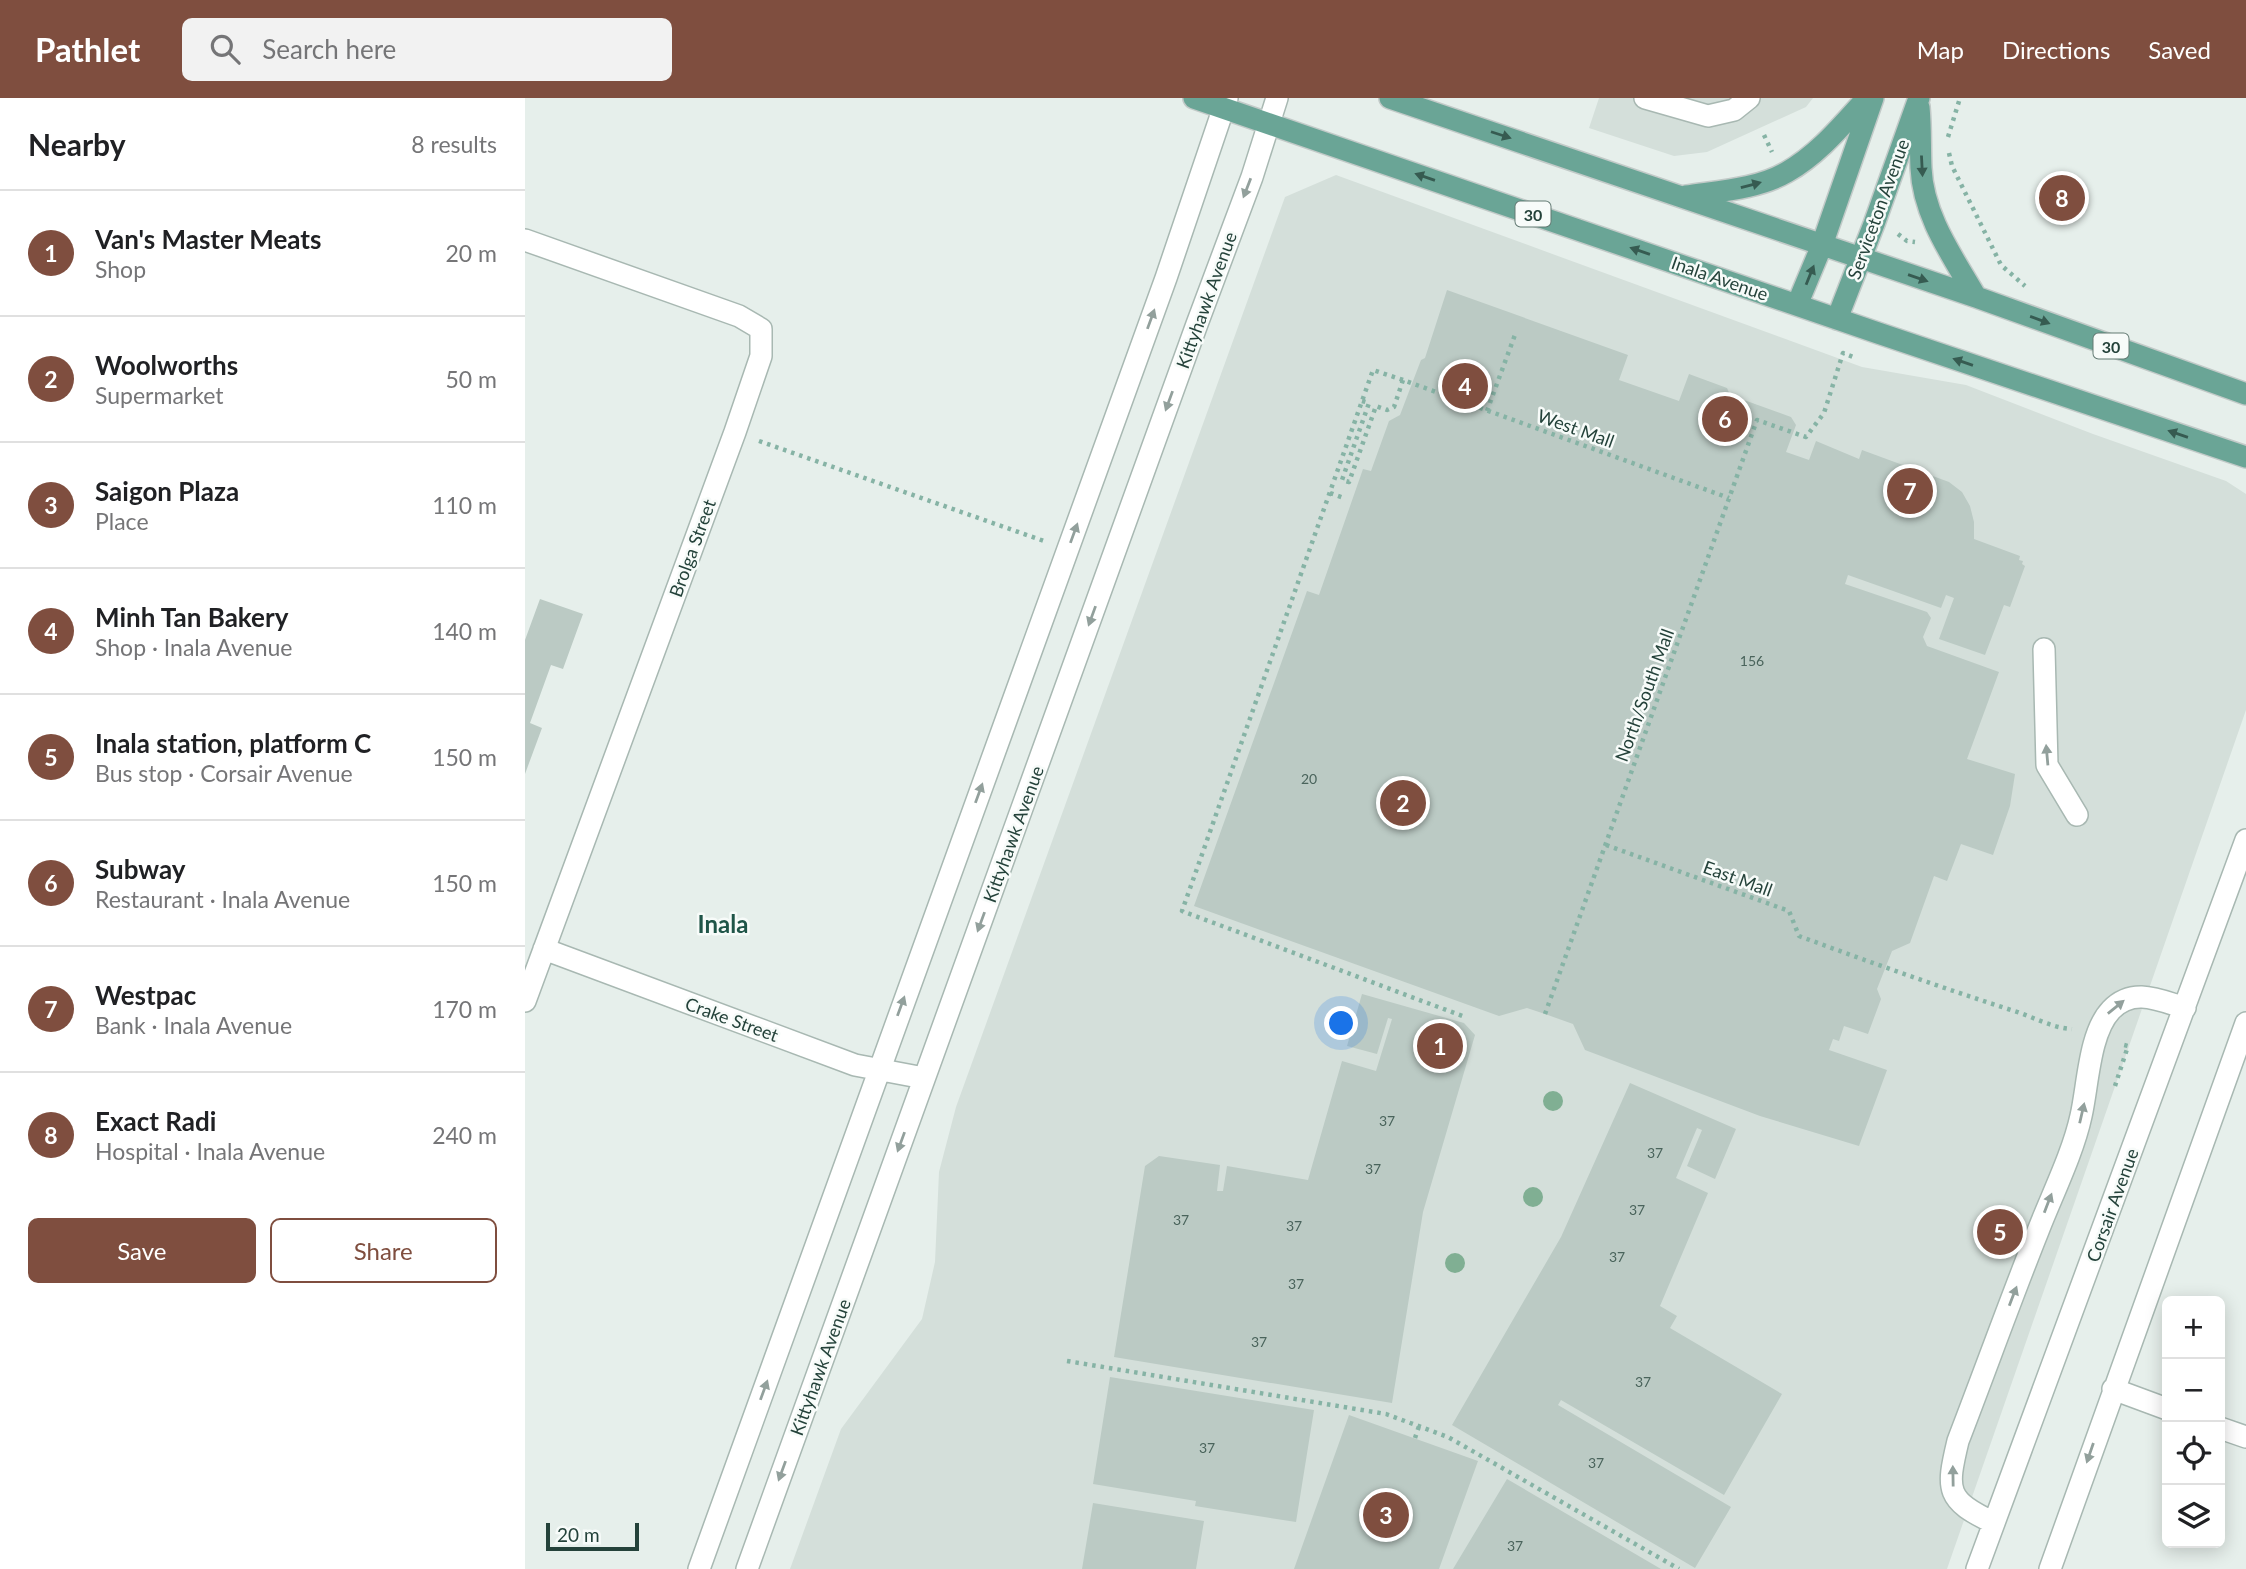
<!DOCTYPE html>
<html lang="en">
<head>
<meta charset="utf-8">
<style>
  :root { --surface:#fff; --page:#f2f2f2; --text:#202124; --muted:#757577; --line:#e0e0e0; --accent:#7f4e3f }
  body { margin:0; font-family:Lato,sans-serif; background:var(--page); color:var(--text) }
  .controls { position:absolute; right:21px; bottom:21px; display:grid; overflow:hidden; border-radius:10px; box-shadow:0 4px 18px #0003 }
  .controls button { width:63px; height:63px; display:grid; place-items:center; padding:0; border:0; border-bottom:2px solid var(--line); background:var(--surface); color:var(--text); font:35px sans-serif }
  .scale { position:absolute; left:21px; bottom:18px; width:93px; box-sizing:border-box; padding-left:7px; border:4px solid #24423a; border-top:0; font-size:19px; line-height:24px; white-space:nowrap; color:#24423a; -webkit-text-stroke:5px #f7fbf9; paint-order:stroke }
  .you { position:absolute; left:817px; top:926px; width:24px; height:24px; margin:-18px; border:5px solid #fff; border-radius:50%; background:#1a73e8; box-shadow:0 0 0 10px #1a73e833 }
  .badge { display:grid; place-items:center; width:46px; height:46px; border-radius:50%; background:var(--accent); color:#fff; font-size:23px; font-weight:700 }
  .pin { position:absolute; translate:-50% -50%; border:4px solid #fff; box-shadow:0 2px 7px #0006 }
  .list { margin:0; padding:0; list-style:none }
  h2 { display:flex; justify-content:space-between; align-items:center; height:91px; margin:0; padding:0 28px; font-size:30px }
  h2 small { font-size:23px; font-weight:400; color:var(--muted) }
  .list li { display:grid; grid-template-columns:46px 1fr auto; gap:21px; align-items:center; box-sizing:border-box; height:126px; padding:0 28px; border-top:2px solid var(--line) }
  .list b { display:block; font-size:26px; white-space:nowrap }
  .list p { margin:0; font-size:23px; white-space:nowrap; color:var(--muted) }
  .list em { font-size:23px; font-style:normal; color:var(--muted) }
  .actions { display:flex; gap:14px; padding:21px 28px }
  .actions a { flex:1; padding:16px 0; border:2px solid var(--accent); border-radius:10px; text-align:center; font-size:24px; color:var(--accent) }
  .actions .main { background:var(--accent); color:#fff }
  .icon { flex:none; width:38px; height:38px; fill:none; stroke:currentColor; stroke-width:2; stroke-linecap:round; stroke-linejoin:round }
  .map { position:relative; flex:none; width:1721px; height:1471px; overflow:hidden }
  header { display:flex; align-items:center; gap:42px; box-sizing:border-box; height:98px; padding:0 35px; background:var(--accent); color:#fff }
  header strong { font-size:33px }
  nav { display:flex; gap:38px; margin-inline-start:auto; font-size:24px }
  .search { width:490px; height:63px; background:var(--page); display:flex; align-items:center; gap:18px; box-sizing:border-box; padding:0 24px; border-radius:10px; color:var(--muted); font-size:26px }
  main { display:flex }
  aside { flex:1; background:var(--surface) }
  .map>svg:first-child { display:block }
  .built { fill:#d4dfda }
  .building { fill:#bbcac4 }
  .lines { fill:none; stroke-linecap:round; stroke-linejoin:round }
  .minor-casing { stroke:#a8b8b2; stroke-width:24 }
  .major-casing { stroke:#c2cac8; stroke-width:24 }
  .path { stroke:#86b3a5; stroke-width:4.5; stroke-dasharray:3.5 5; stroke-linecap:butt }
  .minor { stroke:#fff; stroke-width:21 }
  .major { stroke:#6aa596; stroke-width:21 }
  .tree { fill:#80af93 }
  .oneway { fill:#365b51 }
  .oneway2 { fill:#92a09c }
  .labels { text-anchor:middle; dominant-baseline:central; stroke-width:5; stroke-linejoin:round; paint-order:stroke }
  .number-label { font-size:14px; fill:#4a645c }
  .shield { fill:#f7fbf9; stroke:#637a73; stroke-width:2 }
  .shield-label { font-size:16px; font-weight:bold; fill:#24423a }
  .street-label { font-size:18px; fill:#24423a; stroke:#f7fbf9 }
  .district-label { font-size:24px; font-weight:bold; fill:#1f5548; stroke:#f7fbf9 }
</style>
</head>
<body>
<header>
<strong>Pathlet</strong>
<div class="search"><svg class="icon" aria-label="search" viewBox="0 0 24 24"><circle cx="10" cy="10" r="6"/><path d="M15 15l6 6"/></svg>Search here</div>
<nav><a>Map</a><a>Directions</a><a>Saved</a></nav>
</header>
<main>
<aside>
<h2>Nearby<small>8 results</small></h2>
<ul class="list">
<li><span class="badge">1</span><div><b>Van's Master Meats</b><p>Shop</p></div><em>20 m</em></li>
<li><span class="badge">2</span><div><b>Woolworths</b><p>Supermarket</p></div><em>50 m</em></li>
<li><span class="badge">3</span><div><b>Saigon Plaza</b><p>Place</p></div><em>110 m</em></li>
<li><span class="badge">4</span><div><b>Minh Tan Bakery</b><p>Shop · Inala Avenue</p></div><em>140 m</em></li>
<li><span class="badge">5</span><div><b>Inala station, platform C</b><p>Bus stop · Corsair Avenue</p></div><em>150 m</em></li>
<li><span class="badge">6</span><div><b>Subway</b><p>Restaurant · Inala Avenue</p></div><em>150 m</em></li>
<li><span class="badge">7</span><div><b>Westpac</b><p>Bank · Inala Avenue</p></div><em>170 m</em></li>
<li><span class="badge">8</span><div><b>Exact Radi</b><p>Hospital · Inala Avenue</p></div><em>240 m</em></li>
</ul>
<div class="actions"><a class="main">Save</a><a>Share</a></div>
</aside>
<div class="map">
<svg width="1721" height="1471" viewBox="0 0 1721 1471">
  <rect width="100%" height="100%" fill="#e6efeb"/>
  <path class="built" d="M1074 0H1288L1281 9 1182 54 1149 58 1064 30Z
    M811 77 1337 269 1441 287 1568 336 1701 383 1721 396V612L1422 1471H265L316 1331 397 1221 410 1164 414 1074 431 1009 760 99Z"/>
  <path class="building" d="M922 192 1103 257 1094 282 1154 303 1164 276 1202 290 1205 297 1266 319 1271 327 1261 354 1284 362 1291 343 1334 361 1337 352 1424 384 1437 394 1445 408 1449 424V441L1495 458 1494 462 1498 463 1497 466 1500 468 1485 509 1479 507 1460 557 1414 541 1429 500 1421 497 1416 510 1323 477 1320 486 1402 514 1406 520 1398 539 1402 548 1474 574 1442 661 1490 676 1485 708 1468 757 1436 746 1422 783 1409 778 1385 845 1367 853 1352 891 1356 901 1343 936 1319 928 1314 943 1308 941 1304 952 1362 972 1334 1048 1235 1018 1060 952 1048 926 1020 916 1002 910 974 918 669 808 782 493 794 497 838 371 846 373 864 323 875 317 896 262 900 260Z
    M15 501 58 516 38 571 26 567 5 625 17 630 0 676V542Z
    M837 896 939 925 950 937 898 1114 867 1305 589 1259 620 1068 634 1058 695 1067 692 1093H698L702 1068 783 1082 817 963 851 973 867 921 863 920 852 956 822 948Z
    M1105 985 1211 1031 1190 1081 1162 1068 1177 1032 1172 1030 1151 1080 1183 1095 1135 1208 1152 1218 1145 1230 1257 1296 1199 1397 1036 1302 1033 1307 1206 1409 1170 1470 927 1327 1036 1139Z
    M585 1279 789 1312 771 1424 670 1408 671 1403 568 1386Z
    M824 1317 953 1363 914 1471H769Z
    M982 1381 1136 1471H928Z
    M568 1405 679 1423 671 1471H557Z"/>
  <g class="lines">
    <g class="minor-casing">
      <path id="minor" d="M1120 0 1183 18 1209 12 1224 0
        M0 142 214 218 236 231V258L210 334 0 903
        M1519 551 1522 667 1552 717
        M19 851 330 967 399 980
        M1588 1291 1642 1311
        M1695 1330 1721 1339
        M1469 1425C1421 1402 1421 1393 1433 1343 1460 1273 1485 1203 1513 1133 1527 1097 1548 1055 1556 1018 1563 988 1564 935 1586 912 1608 889 1634 902 1660 910
        M174 1471 641 180 702 0
        M222 1471 672 226 727 79 752 0
        M1452 1471 1721 742
        M1525 1471 1721 925"/>
    </g>
    <g class="major-casing">
      <path id="major" d="M669 0 1353 235 1721 359
        M865 0 1451 199 1721 296
        M1394 9C1396 30 1395 49 1396 70 1398 118 1428 159 1451 199
        M1161 98C1194 93 1233 91 1262 74 1294 56 1318 26 1342 0
        M1272 207 1297 147 1348 0
        M1312 221 1349 126 1394 0"/>
    </g>
    <path class="path" d="M1239 37 1247 54
      M1423 39 1435 0
      M1424 55 1427 68 1476 167 1500 188
      M1373 136 1382 143 1390 144
      M878 282 848 272 657 813 940 919
      M837 303 844 305 817 382 824 384 851 308 862 312 869 309 878 282 1204 400
      M962 313 991 234
      M234 343 519 443
      M805 395 819 400
      M1081 747 1264 813 1274 838C1344 864 1415 889 1486 912 1507 918 1526 930 1547 931
      M1020 916 1232 322 1281 339 1299 315 1318 255 1328 259
      M1590 988 1603 948 1595 946
      M542 1263 861 1316 923 1339 1154 1471
      M890 1340 894 1328"/>
    <use href="#minor" class="minor"/>
    <use href="#major" class="major"/>
  </g>
  <g class="tree">
    <circle cx="1028" cy="1003" r="10"/>
    <circle cx="1008" cy="1099" r="10"/>
    <circle cx="930" cy="1165" r="10"/>
  </g>
  <defs><path id="oneway-solid" d="M-6-.8H1V-3.2L6.5 0L1 3.2V.8H-6Z" transform="scale(1.75)"/></defs>
  <g class="oneway">
    <use href="#oneway-solid" transform="translate(976 37) rotate(18)"/>
    <use href="#oneway-solid" transform="translate(1397 68) rotate(87)"/>
    <use href="#oneway-solid" transform="translate(900 79) rotate(-161)"/>
    <use href="#oneway-solid" transform="translate(1226 87) rotate(-15)"/>
    <use href="#oneway-solid" transform="translate(1115 153) rotate(-161)"/>
    <use href="#oneway-solid" transform="translate(1285 177) rotate(-68)"/>
    <use href="#oneway-solid" transform="translate(1393 180) rotate(19)"/>
    <use href="#oneway-solid" transform="translate(1515 222) rotate(20)"/>
    <use href="#oneway-solid" transform="translate(1438 264) rotate(-161)"/>
    <use href="#oneway-solid" transform="translate(1653 336) rotate(-161)"/>
  </g>
  <g class="oneway2">
    <use href="#oneway-solid" transform="translate(722 90) rotate(111)"/>
    <use href="#oneway-solid" transform="translate(626 221) rotate(-70)"/>
    <use href="#oneway-solid" transform="translate(644 303) rotate(110)"/>
    <use href="#oneway-solid" transform="translate(549 435) rotate(-70)"/>
    <use href="#oneway-solid" transform="translate(567 518) rotate(110)"/>
    <use href="#oneway-solid" transform="translate(1522 657) rotate(-95)"/>
    <use href="#oneway-solid" transform="translate(454 695) rotate(-70)"/>
    <use href="#oneway-solid" transform="translate(456 824) rotate(110)"/>
    <use href="#oneway-solid" transform="translate(376 908) rotate(-70)"/>
    <use href="#oneway-solid" transform="translate(1591 909) rotate(-39)"/>
    <use href="#oneway-solid" transform="translate(1557 1015) rotate(-77)"/>
    <use href="#oneway-solid" transform="translate(376 1044) rotate(110)"/>
    <use href="#oneway-solid" transform="translate(1523 1105) rotate(-69)"/>
    <use href="#oneway-solid" transform="translate(1488 1198) rotate(-69)"/>
    <use href="#oneway-solid" transform="translate(239 1292) rotate(-70)"/>
    <use href="#oneway-solid" transform="translate(1565 1355) rotate(109)"/>
    <use href="#oneway-solid" transform="translate(257 1373) rotate(110)"/>
    <use href="#oneway-solid" transform="translate(1428 1378) rotate(-91)"/>
  </g>
  <g class="labels">
    <g class="number-label">
      <text x="1227" y="562">156</text>
      <text x="784" y="680">20</text>
      <text x="862" y="1022">37</text>
      <text x="1130" y="1054">37</text>
      <text x="848" y="1070">37</text>
      <text x="1112" y="1111">37</text>
      <text x="656" y="1121">37</text>
      <text x="769" y="1127">37</text>
      <text x="1092" y="1158">37</text>
      <text x="771" y="1185">37</text>
      <text x="734" y="1243">37</text>
      <text x="1118" y="1283">37</text>
      <text x="682" y="1349">37</text>
      <text x="1071" y="1364">37</text>
      <text x="990" y="1447">37</text>
    </g>
    <g class="shield">
      <rect x="990.5" y="103.5" width="35" height="25" rx="5"/>
      <rect x="1568.5" y="235.5" width="35" height="25" rx="5"/>
    </g>
    <g class="shield-label">
      <text x="1008" y="116">30</text>
      <text x="1586" y="248">30</text>
    </g>
    <g class="street-label">
      <text transform="translate(1353 111) rotate(-70)">Serviceton Avenue</text>
      <text transform="translate(1195 180) rotate(19)">Inala Avenue</text>
      <text transform="translate(681 202) rotate(-70)">Kittyhawk Avenue</text>
      <text transform="translate(1051 330) rotate(20)">West Mall</text>
      <text transform="translate(167 450) rotate(-70)">Brolga Street</text>
      <text transform="translate(1119 597) rotate(-70)">North/South Mall</text>
      <text transform="translate(488 736) rotate(-70)">Kittyhawk Avenue</text>
      <text transform="translate(1213 780) rotate(20)">East Mall</text>
      <text transform="translate(207 921) rotate(20)">Crake Street</text>
      <text transform="translate(1587 1107) rotate(-70)">Corsair Avenue</text>
      <text transform="translate(295 1269) rotate(-70)">Kittyhawk Avenue</text>
    </g>
    <g class="district-label">
      <text x="198" y="825">Inala</text>
    </g>
  </g>
</svg>
<div class="controls">
<button>+</button>
<button>−</button>
<button><svg class="icon" aria-label="locate" viewBox="0 0 24 24"><circle cx="12" cy="12" r="6"/><path d="M12 2v4M12 18v4M2 12h4M18 12h4"/></svg></button>
<button><svg class="icon" aria-label="layers" viewBox="0 0 24 24"><path d="M12 4l9 5-9 5-9-5zM3 14l9 5 9-5"/></svg></button>
</div>
<div class="scale">20 m</div>
<div class="you"></div>
<div class="pin badge" style="left:915px;top:948px">1</div>
<div class="pin badge" style="left:878px;top:705px">2</div>
<div class="pin badge" style="left:861px;top:1417px">3</div>
<div class="pin badge" style="left:940px;top:288px">4</div>
<div class="pin badge" style="left:1475px;top:1134px">5</div>
<div class="pin badge" style="left:1200px;top:321px">6</div>
<div class="pin badge" style="left:1385px;top:393px">7</div>
<div class="pin badge" style="left:1537px;top:100px">8</div>
</div>
</main>
</body>
</html>
